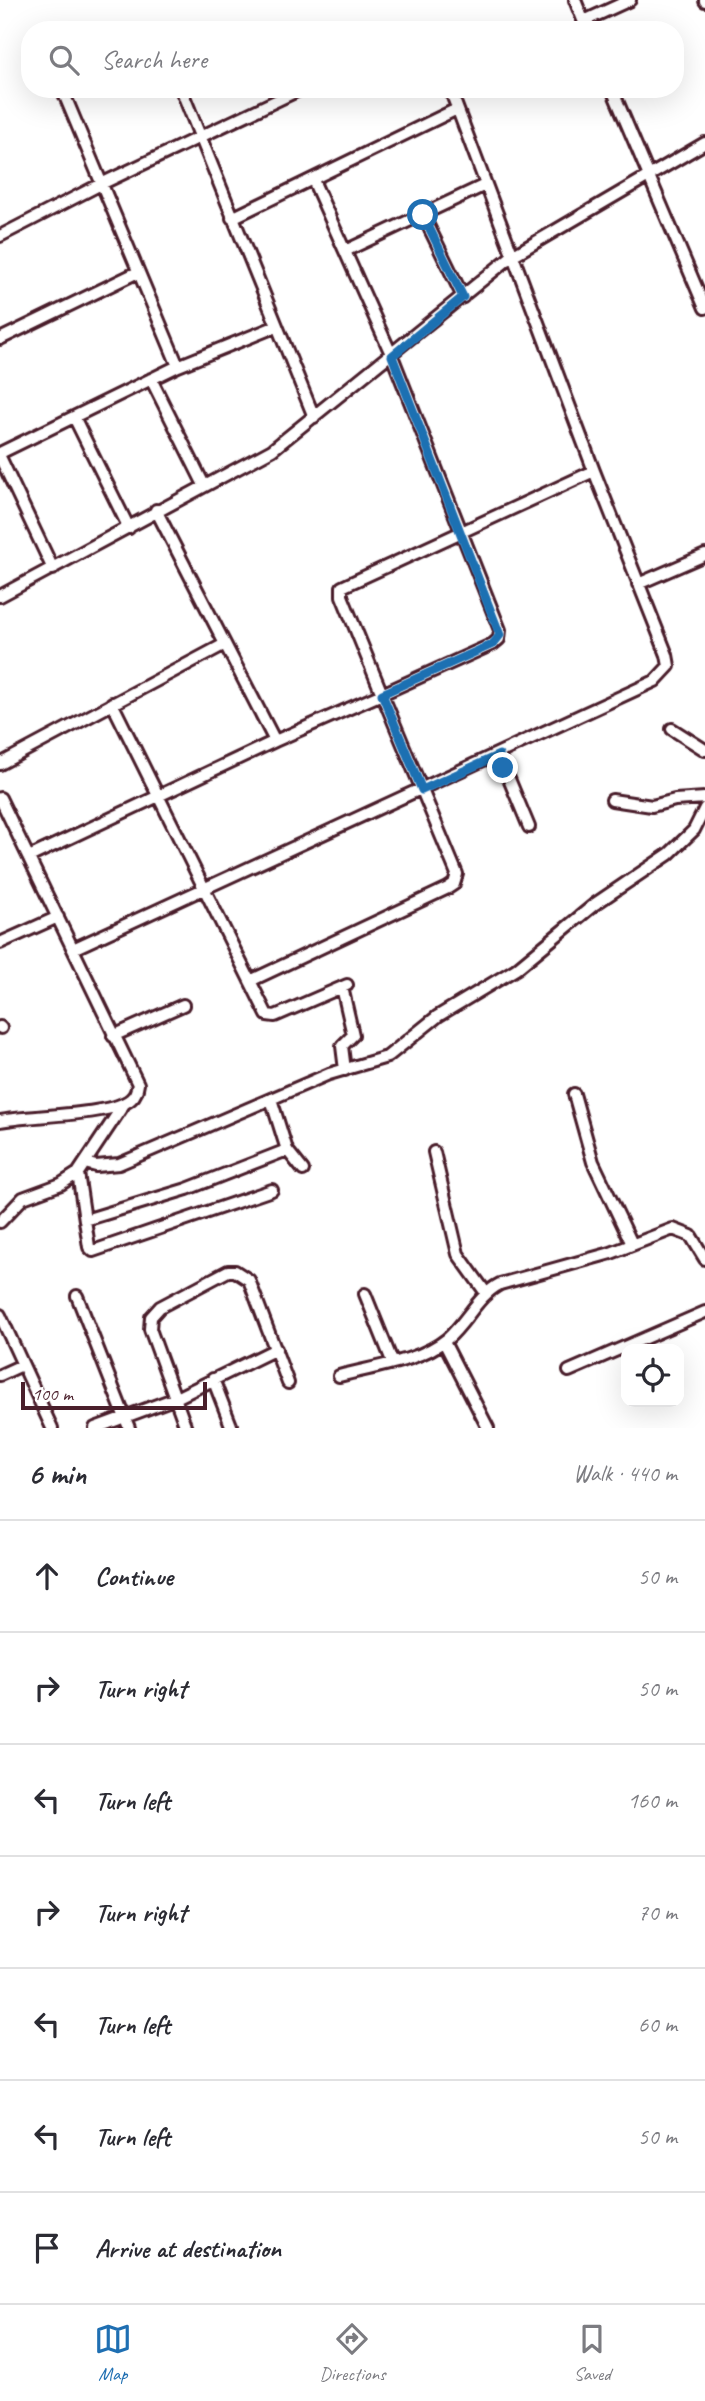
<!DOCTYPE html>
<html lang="en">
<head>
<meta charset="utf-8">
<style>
  :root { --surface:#fff; --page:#f2f2f3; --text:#2b2b33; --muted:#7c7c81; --line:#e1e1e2; --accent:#1f6fb2 }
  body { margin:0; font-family:Caveat,sans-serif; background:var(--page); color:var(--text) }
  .controls { position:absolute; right:21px; bottom:21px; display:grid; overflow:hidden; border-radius:14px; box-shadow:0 7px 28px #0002 }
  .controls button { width:63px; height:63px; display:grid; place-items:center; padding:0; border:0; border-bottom:2px solid var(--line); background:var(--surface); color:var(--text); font:35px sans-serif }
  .scale { position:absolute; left:21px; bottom:18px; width:186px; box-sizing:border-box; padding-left:7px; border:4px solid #4a1f2b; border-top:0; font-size:19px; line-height:24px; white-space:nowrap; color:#4a1f2b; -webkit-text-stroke:5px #fff; paint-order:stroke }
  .stop { position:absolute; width:21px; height:21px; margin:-16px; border:5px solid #1f6fb2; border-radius:50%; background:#fff }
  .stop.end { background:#1f6fb2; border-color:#fff; box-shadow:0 2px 7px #0008 }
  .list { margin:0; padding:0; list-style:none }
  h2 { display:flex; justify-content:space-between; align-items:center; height:91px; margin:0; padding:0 28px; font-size:30px }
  h2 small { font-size:23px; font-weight:400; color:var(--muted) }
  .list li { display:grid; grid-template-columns:46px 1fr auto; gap:21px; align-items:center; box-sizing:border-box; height:112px; padding:0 28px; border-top:2px solid var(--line) }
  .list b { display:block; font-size:26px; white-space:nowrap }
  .list em { font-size:23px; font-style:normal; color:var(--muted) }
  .icon { flex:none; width:38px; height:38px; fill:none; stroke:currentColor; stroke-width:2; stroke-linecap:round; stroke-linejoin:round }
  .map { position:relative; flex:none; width:705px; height:1428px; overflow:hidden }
  .search { position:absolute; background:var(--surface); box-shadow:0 7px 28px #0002; left:21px; right:21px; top:21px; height:77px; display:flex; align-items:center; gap:18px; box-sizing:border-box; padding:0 24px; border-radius:28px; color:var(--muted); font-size:26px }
  .sheet { height:875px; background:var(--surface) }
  nav { display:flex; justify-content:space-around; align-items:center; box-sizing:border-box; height:98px; border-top:2px solid var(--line); background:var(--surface); font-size:19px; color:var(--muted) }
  nav a { display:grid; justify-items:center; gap:4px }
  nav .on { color:var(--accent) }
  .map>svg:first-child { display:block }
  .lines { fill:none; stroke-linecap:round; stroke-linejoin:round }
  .street-casing { stroke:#4a1f2b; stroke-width:16 }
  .street { stroke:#fff; stroke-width:10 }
  .route { stroke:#1f6fb2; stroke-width:9 }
</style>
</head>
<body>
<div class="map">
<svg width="705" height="1428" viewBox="0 0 705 1428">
  <rect width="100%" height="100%" fill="#fff"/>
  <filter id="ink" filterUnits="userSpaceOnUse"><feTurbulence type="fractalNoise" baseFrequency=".0143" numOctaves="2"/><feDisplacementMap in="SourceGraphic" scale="14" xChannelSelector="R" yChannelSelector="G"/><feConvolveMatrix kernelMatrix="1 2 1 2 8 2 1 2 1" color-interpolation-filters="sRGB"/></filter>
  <g filter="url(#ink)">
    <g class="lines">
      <g class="street-casing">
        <path id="street" d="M575 0 587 30
          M705 0V1
          M584 21 630 0
          M181 89 314 417
          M612 89 705 308
          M313 180 392 356 500 630 499 639 493 644 382 694 342 596V587L594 471
          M423 215 463 297
          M232 218 457 109
          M0 236 101 184 301 89
          M345 251 485 185
          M0 339 138 272
          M178 366 277 326
          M151 379 204 485
          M74 417 129 528
          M0 453 178 366 62 89
          M0 457 53 569
          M156 510 275 741 382 694 457 874 454 884 448 888 250 981
          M638 584 705 555
          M0 596 272 450 512 256 705 143
          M112 703 267 1015 275 1016 347 985
          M672 729 705 750
          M499 755 529 827
          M0 764 225 644
          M0 798 138 1084C137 1090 136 1095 131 1099 113 1116 28 1115 0 1121
          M612 800 652 806 675 800 705 798
          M29 857 275 741
          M0 943 58 917
          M73 949 655 681 669 666 667 655 594 471 450 89
          M342 987 353 1035 342 1046 345 1070
          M0 1027 1 1028
          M113 1036 183 1005
          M574 1094 593 1162 632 1244
          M271 1099 287 1150 303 1170
          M434 1152 458 1254 486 1293
          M85 1163 96 1166 119 1164 329 1074 387 1057 438 1016 516 969 595 904 669 854 694 830 705 808
          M78 1173 89 1247 93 1251 272 1190
          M85 1220 187 1189 287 1150
          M0 1222 23 1198 61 1184 78 1173 124 1104
          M365 1294 392 1361
          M77 1296 129 1428
          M0 1315 52 1428
          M444 1342 488 1428
          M569 1371 705 1312
          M0 1375 22 1365
          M339 1376C375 1366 419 1362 447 1339 466 1323 478 1295 500 1284L611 1253 673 1229 691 1236 705 1259
          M213 1379 232 1428
          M95 1428 176 1398 276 1349
          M186 1428 150 1329 151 1317 160 1307 228 1271H235L249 1280 288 1383"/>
      </g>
      <use href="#street" class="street"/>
    </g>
  </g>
  <g class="lines" filter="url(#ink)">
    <path class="route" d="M423 215 463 297 392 356 500 635 493 644 382 694 422 790 499 755 503 768"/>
  </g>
</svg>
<div class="controls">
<button><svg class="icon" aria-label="locate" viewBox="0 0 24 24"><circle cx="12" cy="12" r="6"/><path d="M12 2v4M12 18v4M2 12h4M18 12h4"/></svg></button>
</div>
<div class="scale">100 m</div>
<div class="stop" style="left:423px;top:215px"></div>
<div class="stop end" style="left:503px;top:768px"></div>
<div class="search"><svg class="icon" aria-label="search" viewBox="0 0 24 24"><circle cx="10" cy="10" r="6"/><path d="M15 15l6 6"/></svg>Search here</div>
</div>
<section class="sheet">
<h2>6 min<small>Walk · 440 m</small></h2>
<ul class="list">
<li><svg class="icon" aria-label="ahead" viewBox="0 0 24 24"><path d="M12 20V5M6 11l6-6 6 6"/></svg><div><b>Continue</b></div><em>50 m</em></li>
<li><svg class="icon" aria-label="right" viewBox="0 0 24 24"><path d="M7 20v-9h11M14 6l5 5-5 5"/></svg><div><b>Turn right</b></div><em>50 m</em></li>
<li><svg class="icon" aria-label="left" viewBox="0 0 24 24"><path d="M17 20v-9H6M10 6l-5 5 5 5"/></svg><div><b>Turn left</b></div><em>160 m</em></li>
<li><svg class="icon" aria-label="right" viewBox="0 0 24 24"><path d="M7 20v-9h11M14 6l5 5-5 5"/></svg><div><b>Turn right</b></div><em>70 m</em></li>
<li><svg class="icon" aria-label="left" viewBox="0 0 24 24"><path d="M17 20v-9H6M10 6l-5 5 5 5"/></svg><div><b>Turn left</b></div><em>60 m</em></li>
<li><svg class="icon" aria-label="left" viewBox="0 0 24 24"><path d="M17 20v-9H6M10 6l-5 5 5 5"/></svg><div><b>Turn left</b></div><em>50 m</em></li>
<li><svg class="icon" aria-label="arrive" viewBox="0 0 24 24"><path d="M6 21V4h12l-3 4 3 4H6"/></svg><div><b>Arrive at destination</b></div></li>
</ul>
</section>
<nav>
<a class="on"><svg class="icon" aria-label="map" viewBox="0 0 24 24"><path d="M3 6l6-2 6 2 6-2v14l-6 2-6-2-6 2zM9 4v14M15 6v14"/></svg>Map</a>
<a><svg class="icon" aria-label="directions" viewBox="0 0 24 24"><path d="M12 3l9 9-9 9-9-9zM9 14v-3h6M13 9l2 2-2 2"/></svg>Directions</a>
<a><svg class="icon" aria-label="saved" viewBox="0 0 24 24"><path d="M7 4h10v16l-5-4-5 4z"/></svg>Saved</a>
</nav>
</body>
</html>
